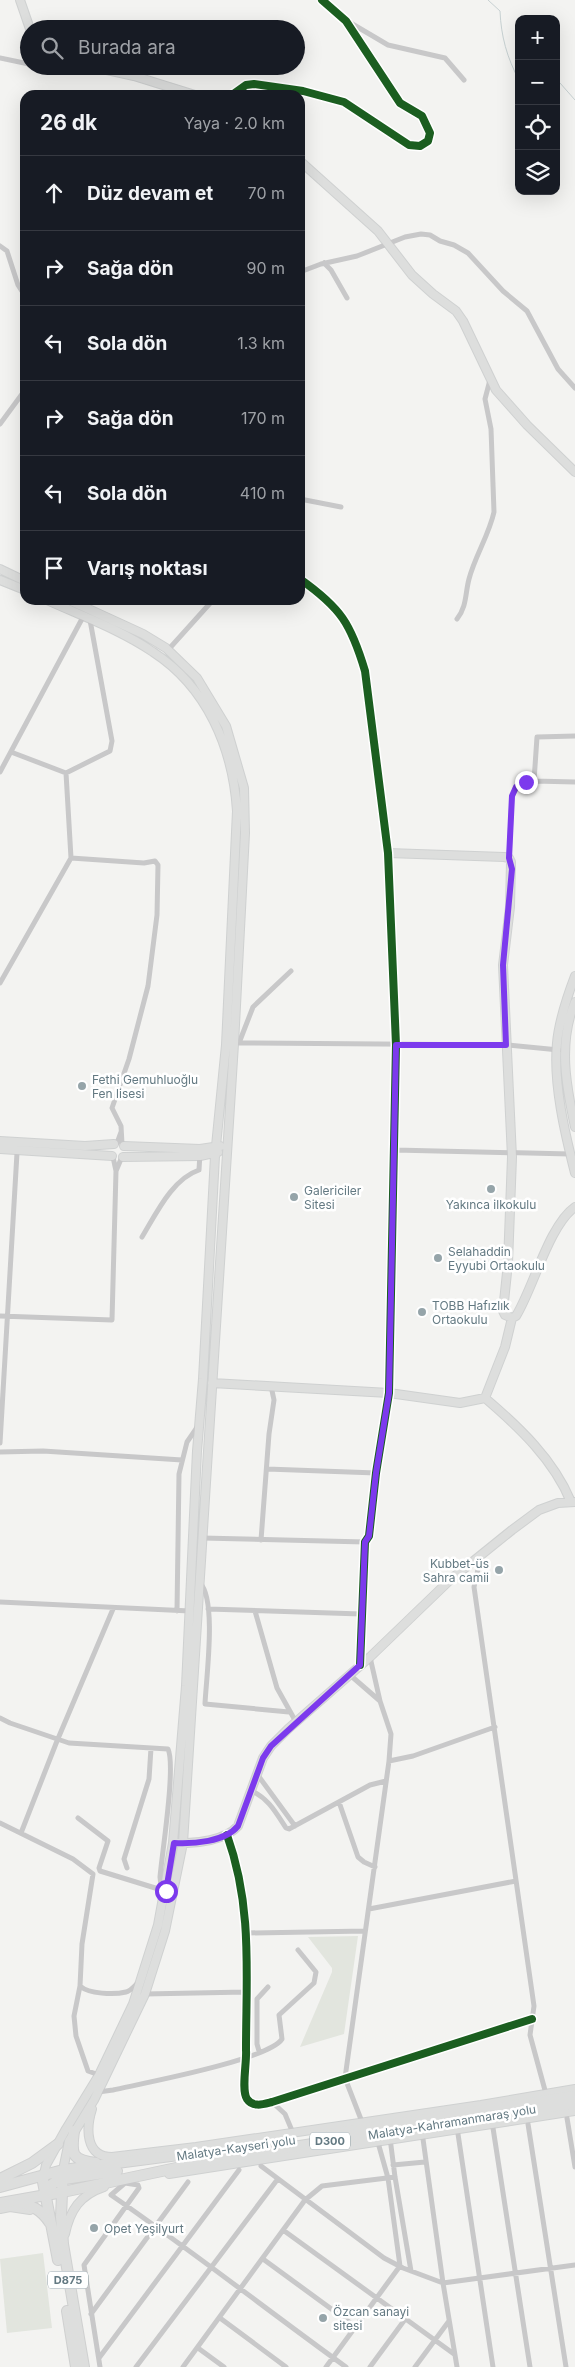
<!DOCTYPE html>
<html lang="tr">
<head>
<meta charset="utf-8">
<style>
  :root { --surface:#171b24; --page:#242831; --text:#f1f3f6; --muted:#9ea1a6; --line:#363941 }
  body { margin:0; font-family:Inter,sans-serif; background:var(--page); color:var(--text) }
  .controls { position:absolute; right:15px; top:15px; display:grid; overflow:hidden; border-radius:10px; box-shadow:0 5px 20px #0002 }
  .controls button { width:45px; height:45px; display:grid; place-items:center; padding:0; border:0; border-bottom:1px solid var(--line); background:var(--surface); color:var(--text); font:25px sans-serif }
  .stop { position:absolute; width:15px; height:15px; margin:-11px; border:4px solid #7c3aed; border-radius:50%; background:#fff }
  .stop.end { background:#7c3aed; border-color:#fff; box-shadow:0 1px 5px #0008 }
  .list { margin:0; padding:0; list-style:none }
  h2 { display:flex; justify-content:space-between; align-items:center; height:65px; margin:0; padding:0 20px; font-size:21px }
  h2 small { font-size:16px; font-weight:400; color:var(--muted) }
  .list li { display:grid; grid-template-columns:32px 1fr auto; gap:15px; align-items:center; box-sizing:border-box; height:75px; padding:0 20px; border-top:1px solid var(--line) }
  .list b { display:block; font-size:19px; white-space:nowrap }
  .list em { font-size:16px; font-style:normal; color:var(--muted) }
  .icon { flex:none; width:28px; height:28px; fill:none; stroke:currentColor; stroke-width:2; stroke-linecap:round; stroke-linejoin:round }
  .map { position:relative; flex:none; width:575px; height:2367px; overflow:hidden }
  .search { position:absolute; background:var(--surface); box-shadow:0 5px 20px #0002; left:20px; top:20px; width:285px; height:55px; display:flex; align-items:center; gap:12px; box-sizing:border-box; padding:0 18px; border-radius:28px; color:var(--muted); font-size:19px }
  .panel { position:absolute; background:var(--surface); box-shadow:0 5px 20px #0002; left:20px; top:90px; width:285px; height:515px; border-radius:15px }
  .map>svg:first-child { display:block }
  .green { fill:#e2e5de }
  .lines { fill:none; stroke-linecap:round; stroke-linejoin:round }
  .stream { stroke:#c7d1d2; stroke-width:1 }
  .secondary-casing { stroke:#cfd1d1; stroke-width:10 }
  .highway-casing { stroke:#cfd0d0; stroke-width:12 }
  .street { stroke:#c8c8c9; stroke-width:5 }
  .secondary { stroke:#dddedd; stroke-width:8 }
  .highway { stroke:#dddedd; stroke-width:10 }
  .cycleway-casing { stroke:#fff; stroke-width:11 }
  .cycleway { stroke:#1b5e20; stroke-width:8 }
  .route { stroke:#7c3aed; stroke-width:6 }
  .poi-dot { fill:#95a4a9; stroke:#fff; stroke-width:2 }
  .labels { text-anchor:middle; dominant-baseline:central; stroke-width:5; stroke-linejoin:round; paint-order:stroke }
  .shield { fill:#fff; stroke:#92a1a8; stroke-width:1 }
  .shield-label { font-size:11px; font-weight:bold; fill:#637982 }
  .poi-label { font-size:12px; fill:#637982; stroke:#fff; text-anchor:start }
  .street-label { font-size:12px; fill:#637982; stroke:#fff }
</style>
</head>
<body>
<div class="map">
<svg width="575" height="2367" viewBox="0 0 575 2367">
  <rect width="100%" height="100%" fill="#f3f3f1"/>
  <path class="green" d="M358 1936 344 2034 300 2047 332 1972V1968L308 1937Z
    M43 2253 52 2328 7 2333 0 2259Z"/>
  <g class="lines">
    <path class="stream" d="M488 0 500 11C501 36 507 58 519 80
      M556 83H560L575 100"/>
    <g class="secondary-casing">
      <path id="secondary" d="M20 0 30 29
        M59 66 107 70 134 76 195 95
        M300 161 378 231 412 275 433 294 456 311 463 321 496 390 527 425 575 472
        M0 569 25 581
        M0 580 25 590
        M388 853 504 857 509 858 511 862 510 907 503 965 512 1157 508 1263 503 1311 505 1315 512 1318 516 1316C533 1289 549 1225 575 1207
        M575 976C567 997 559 1020 557 1043 553 1083 565 1134 575 1173
        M575 1002C558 1043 566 1085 575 1127
        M0 1141 85 1146 114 1144
        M124 1146 200 1149 220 1146
        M0 1149 112 1156
        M123 1157 200 1156 218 1152
        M212 1383 389 1393 460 1403 485 1398C519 1427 554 1460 571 1502
        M485 1398 505 1347 512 1318
        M178 1843C196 1844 226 1840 238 1826L263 1758 271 1746 288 1729 370 1657 450 1580 512 1530 539 1510 558 1503 575 1502
        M92 2109C86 2128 85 2157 112 2157L196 2147 481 2105 575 2089
        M63 2170 69 2141 94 2100 145 1994 165 1931 183 1843 234 1044 245 833 244 788 226 726 197 678 166 648 143 634 69 600
        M44 2174 46 2165 66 2129 99 2075 133 2004 158 1925 173 1843 186 1686 197 1451 203 1379 215 1156 226 1045 237 811C233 748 207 687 153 652 121 630 82 616 47 600
        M169 2174 575 2111
        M0 2209 10 2207 30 2210
        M65 2234C70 2210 80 2195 104 2187"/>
    </g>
    <g class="highway-casing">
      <path id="highway" d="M74 2131C71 2154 71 2160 96 2163
        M331 2134 574 2096
        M63 2170 61 2217 63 2244 84 2367
        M44 2174 43 2182 58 2260
        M0 2179 32 2163 58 2144
        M0 2187 63 2170 287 2141
        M46 2194 50 2186 58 2180 117 2171
        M15 2201C31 2205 41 2209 50 2223
        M0 2203 63 2192 228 2157 575 2103
        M67 2311 76 2367"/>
    </g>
    <path class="street" d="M349 22 388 45 445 58 464 80
      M0 58 29 64
      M49 66 62 68
      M232 95 246 85 254 84 303 91 344 102 409 145 420 146 428 141 430 133 422 116 400 103 346 21 322 0
      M0 246 7 251 18 285 25 296
      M324 263 331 270 347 298
      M300 272 321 264 357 256 405 237 421 234 430 235 440 241 454 245 468 253 503 291 527 311 558 369 575 388
      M0 424 25 390
      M300 499 341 507
      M300 579C341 608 351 624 365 671L388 853 396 1045 389 1393 376 1473 369 1536 365 1542 360 1665
      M457 619C467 606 465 594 469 579 475 556 489 535 494 512L491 429 485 399 490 380
      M168 650 213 600
      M11 752 66 773 110 751 112 741 90 620
      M0 772 83 617
      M534 781 537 737 575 736
      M71 858 144 863 155 861 158 865 157 915 148 986 129 1059 112 1108 121 1126 122 1144
      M509 858 512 796 517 787 534 781 575 782
      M0 983 71 858 66 773
      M239 1043 253 1007 291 971
      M240 1043 507 1045 559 1050
      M117 1143 121 1132
      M395 1150 570 1154
      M113 1157 116 1171 121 1159
      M142 1237C156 1214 172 1179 199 1170L200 1153
      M0 1316 112 1320 116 1171
      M0 1443 17 1153
      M0 1452 43 1451 182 1460
      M267 1469 376 1473
      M202 1538 365 1542
      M261 1540 269 1434 274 1400 271 1386
      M481 1556 474 1587 534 2006 530 2035 546 2094
      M200 1583C217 1600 206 1679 205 1704L289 1712
      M0 1602 190 1611
      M208 1609 361 1614
      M177 1611 179 1474 187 1442 198 1426
      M255 1611 277 1688 296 1722
      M350 1675 380 1701 370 1657
      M0 1718 10 1723 69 1743 168 1749C176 1766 162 1853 160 1877L161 1886 166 1890
      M389 1761 413 1756 495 1727
      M257 1774 295 1826
      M250 1790C268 1798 275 1811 286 1828L289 1829 370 1785 386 1781
      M339 1802 358 1857 364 1862 375 1867
      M78 1818 108 1841 99 1868 100 1871 165 1891
      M0 1823 73 1859 93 1874 82 1944 80 1986C89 1994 114 1995 126 1992 131 1991 135 1985 139 1982
      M21 1833 57 1741 113 1609
      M227 1835C253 1907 246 1976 246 2050 247 2062 241 2090 247 2099 253 2108 264 2104 272 2102L532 2019
      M127 1868 124 1859 149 1779 151 1748
      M369 1909 516 1881
      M247 1933 365 1931
      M80 1986 74 2016 76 2036 88 2071 99 2075
      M145 1994 246 1992
      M259 2051 257 2044V1999L268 1987
      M98 2092 113 2090C144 2083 268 2060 282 2039L279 2015 314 1983 316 1972 298 1950
      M272 2102 285 2114 293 2133
      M567 2118 575 2167
      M362 2122 345 2078 389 1761 391 1734 380 1701
      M528 2124 566 2367
      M493 2128 530 2367
      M458 2134 493 2367
      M390 2138 395 2177 411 2271
      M423 2139 443 2283 457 2367
      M393 2165 425 2162
      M261 2166 384 2258 403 2268 443 2283 575 2265
      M283 2230 454 2354
      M263 2259 356 2327
      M91 2314 188 2182
      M220 2318 286 2367
      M198 2348 224 2367
      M99 2358 239 2170
      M100 2367 84 2265 139 2188 138 2185 125 2183 111 2195C191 2250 267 2310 346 2367
      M136 2367 277 2180
      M183 2367 305 2200 322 2186 395 2177
      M326 2367 400 2266 388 2178 377 2139
      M370 2367 406 2318
      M415 2367 449 2321"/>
    <use href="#secondary" class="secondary"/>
    <use href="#highway" class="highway"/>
    <g class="cycleway-casing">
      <path id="cycleway" d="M232 95 246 85 254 84 303 91 344 102 409 145 420 146 428 141 430 133 422 116 400 103 346 21 322 0
        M300 579C341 608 351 624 365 671L388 853 396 1045 389 1393 376 1473 369 1536 365 1542 360 1665
        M227 1835C253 1907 246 1976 246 2050 247 2062 241 2090 247 2099 253 2108 264 2104 272 2102L532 2019"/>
    </g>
    <use href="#cycleway" class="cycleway"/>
  </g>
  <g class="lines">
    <path class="route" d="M166 1891 174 1843C193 1844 225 1842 238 1826L263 1758 271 1746 360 1665 365 1542 369 1536 376 1473 389 1393 396 1045H506L503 965 512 869 509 858 512 796 516 787 526 782"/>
  </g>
  <g class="poi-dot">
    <circle cx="82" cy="1086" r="5"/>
    <circle cx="491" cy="1189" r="5"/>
    <circle cx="294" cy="1197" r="5"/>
    <circle cx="438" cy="1258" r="5"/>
    <circle cx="422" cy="1312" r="5"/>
    <circle cx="499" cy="1570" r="5"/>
    <circle cx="94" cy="2228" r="5"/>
    <circle cx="323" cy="2318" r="5"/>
  </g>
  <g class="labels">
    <g class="shield">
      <rect x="310" y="2132.5" width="40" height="17" rx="4"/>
      <rect x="48" y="2271.5" width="40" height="17" rx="4"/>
    </g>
    <g class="shield-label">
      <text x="330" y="2141">D300</text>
      <text x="68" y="2280">D875</text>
    </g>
    <g class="poi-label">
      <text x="92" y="1079">Fethi Gemuhluoğlu<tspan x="92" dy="14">Fen lisesi</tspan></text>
      <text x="304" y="1190">Galericiler<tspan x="304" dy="14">Sitesi</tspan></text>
      <text x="491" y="1204" text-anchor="middle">Yakınca ilkokulu</text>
      <text x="448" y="1251">Selahaddin<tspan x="448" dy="14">Eyyubi Ortaokulu</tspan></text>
      <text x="432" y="1305">TOBB Hafızlık<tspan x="432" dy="14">Ortaokulu</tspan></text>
      <text x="489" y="1563" text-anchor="end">Kubbet-üs<tspan x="489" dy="14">Sahra camii</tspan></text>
      <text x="104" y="2228">Opet Yeşilyurt</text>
      <text x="333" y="2311">Özcan sanayi<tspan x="333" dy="14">sitesi</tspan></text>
    </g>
    <g class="street-label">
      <text transform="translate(452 2122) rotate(-9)">Malatya-Kahramanmaraş yolu</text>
      <text transform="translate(236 2148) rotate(-8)">Malatya-Kayseri yolu</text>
    </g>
  </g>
</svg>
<div class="controls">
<button>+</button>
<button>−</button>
<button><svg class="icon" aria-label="locate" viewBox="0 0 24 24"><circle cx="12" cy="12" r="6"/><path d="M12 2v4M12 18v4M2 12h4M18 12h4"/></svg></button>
<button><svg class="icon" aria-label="layers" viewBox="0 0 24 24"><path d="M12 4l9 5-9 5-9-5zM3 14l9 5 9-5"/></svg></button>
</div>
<div class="stop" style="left:166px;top:1891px"></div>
<div class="stop end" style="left:526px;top:782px"></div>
<div class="search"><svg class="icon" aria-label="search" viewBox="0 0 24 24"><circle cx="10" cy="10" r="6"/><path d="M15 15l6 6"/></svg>Burada ara</div>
<section class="panel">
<h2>26 dk<small>Yaya · 2.0 km</small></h2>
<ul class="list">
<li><svg class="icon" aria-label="ahead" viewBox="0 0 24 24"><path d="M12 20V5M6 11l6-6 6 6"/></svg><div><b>Düz devam et</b></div><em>70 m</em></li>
<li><svg class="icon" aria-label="right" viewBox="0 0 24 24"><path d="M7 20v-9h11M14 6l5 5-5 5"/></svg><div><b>Sağa dön</b></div><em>90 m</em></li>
<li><svg class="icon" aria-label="left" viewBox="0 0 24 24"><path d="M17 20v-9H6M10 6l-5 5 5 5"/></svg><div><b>Sola dön</b></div><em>1.3 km</em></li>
<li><svg class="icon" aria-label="right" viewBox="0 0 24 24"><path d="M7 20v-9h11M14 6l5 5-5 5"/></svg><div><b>Sağa dön</b></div><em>170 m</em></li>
<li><svg class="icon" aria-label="left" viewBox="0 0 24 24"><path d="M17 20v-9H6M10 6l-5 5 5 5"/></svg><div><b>Sola dön</b></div><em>410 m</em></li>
<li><svg class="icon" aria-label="arrive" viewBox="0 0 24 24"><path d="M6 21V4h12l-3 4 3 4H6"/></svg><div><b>Varış noktası</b></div></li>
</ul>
</section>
</div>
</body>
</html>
